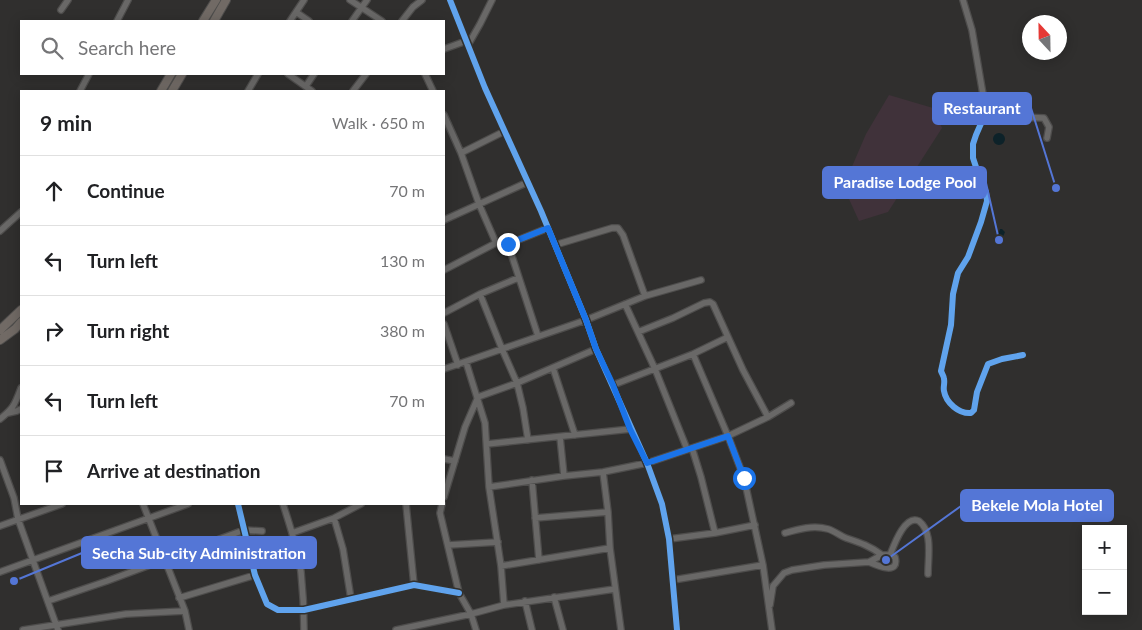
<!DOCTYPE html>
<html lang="en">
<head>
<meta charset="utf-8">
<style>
  :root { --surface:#fff; --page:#f6f6f6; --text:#202124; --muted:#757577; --line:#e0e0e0 }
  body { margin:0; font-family:Lato,sans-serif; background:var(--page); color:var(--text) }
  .controls { position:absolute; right:15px; bottom:15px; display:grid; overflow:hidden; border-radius:0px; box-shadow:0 2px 12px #0003 }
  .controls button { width:45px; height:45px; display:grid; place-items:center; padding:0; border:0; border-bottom:1px solid var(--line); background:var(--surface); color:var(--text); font:25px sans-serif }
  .compass { position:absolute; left:1022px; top:15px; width:45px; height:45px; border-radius:50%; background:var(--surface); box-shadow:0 2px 12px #0003; rotate:338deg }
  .stop { position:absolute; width:15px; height:15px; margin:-11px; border:4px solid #1a73e8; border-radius:50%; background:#fff }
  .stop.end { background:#1a73e8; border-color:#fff; box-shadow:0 1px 5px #0008 }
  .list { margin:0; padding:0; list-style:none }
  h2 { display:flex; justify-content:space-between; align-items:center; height:65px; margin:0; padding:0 20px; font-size:21px }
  h2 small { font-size:16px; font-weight:400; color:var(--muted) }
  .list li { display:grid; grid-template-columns:32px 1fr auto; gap:15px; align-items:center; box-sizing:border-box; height:70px; padding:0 20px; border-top:1px solid var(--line) }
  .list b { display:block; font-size:19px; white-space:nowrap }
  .list em { font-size:16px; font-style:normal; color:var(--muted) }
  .icon { flex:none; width:28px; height:28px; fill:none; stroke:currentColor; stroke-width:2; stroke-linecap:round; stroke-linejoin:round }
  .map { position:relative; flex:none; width:1142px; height:630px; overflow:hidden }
  .search { position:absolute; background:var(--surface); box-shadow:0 2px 12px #0003; left:20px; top:20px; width:425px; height:55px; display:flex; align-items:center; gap:12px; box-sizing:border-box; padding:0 18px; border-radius:0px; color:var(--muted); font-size:19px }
  .panel { position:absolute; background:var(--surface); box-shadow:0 2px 12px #0003; left:20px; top:90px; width:425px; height:415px; border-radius:0px }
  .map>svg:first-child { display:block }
  .education { fill:#40323a }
  .water { fill:#0d2229 }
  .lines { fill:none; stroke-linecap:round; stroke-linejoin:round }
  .minor-casing { stroke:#4e4d4c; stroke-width:8 }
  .highway-casing { stroke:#4e4d4c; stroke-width:10 }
  .minor { stroke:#696867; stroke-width:5.5 }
  .highway { stroke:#716a65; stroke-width:8 }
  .cycleway-casing { stroke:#31302d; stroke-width:9 }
  .cycleway { stroke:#60a3ed; stroke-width:6 }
  .route { stroke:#1a73e8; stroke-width:6 }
  .leader { fill:none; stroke:#5476d6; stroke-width:2 }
  .callout-dot { fill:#5476d6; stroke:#31302d; stroke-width:2 }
  .callout { fill:#5476d6; stroke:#5476d6; stroke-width:2 }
  .callout-label { font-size:16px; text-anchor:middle; font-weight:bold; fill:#fff }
</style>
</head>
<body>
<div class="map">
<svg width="1142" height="630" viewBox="0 0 1142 630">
  <rect width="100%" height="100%" fill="#302f2e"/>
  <path class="education" d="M889 95 933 108 942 128 888 212 859 221 849 199 845 183 866 134Z"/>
  <path class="water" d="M993 139a6 6 0 1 1 12 0a6 6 0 1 1-12 0Z
    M1000 229H1002L1005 232 1002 239 1003 244 999 246 997 245 993 238 997 237Z"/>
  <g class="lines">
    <g class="minor-casing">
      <path id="minor" d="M350 0 382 21
        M450 0 485 88 541 211 586 320 596 349 647 463 662 504 669 539 677 630
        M963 0 972 30 986 112 991 118 1018 117 1044 118 1049 127 1047 138
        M61 10 68 0
        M296 12 309 21
        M117 21 128 0
        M290 21 304 0
        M352 21 367 0
        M402 21 413 7 422 0
        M468 45 480 24 492 0
        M444 49 466 41
        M288 74 312 91
        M425 74 433 91
        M306 86 314 74
        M80 91 89 74
        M248 91 258 74
        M353 91 366 74
        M986 112 976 135 973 144V158L980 179 986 192 987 201 981 222 968 257 958 273 953 294 951 325 941 371C942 374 944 376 944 379 945 383 943 387 944 391 946 403 959 414 971 413L974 410 977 392 988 364 1002 359 1023 355
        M444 115 461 153
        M505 131 461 153 479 204 496 243 505 242 508 244 538 336
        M444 220 528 182
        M0 231 21 212
        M508 244 548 228
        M555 245 612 228H618L623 235 645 296
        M444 270 496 243
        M480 294 502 349 517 383 523 408 528 440
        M625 304 655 369 687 449
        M444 313 480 294 518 278
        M444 324 458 365
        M638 332 673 318 704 303 710 302 713 304 743 370 768 417
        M693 354 728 436 744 478 763 565 772 630
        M466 362 485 423 489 487 501 566 504 605
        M553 368 575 435
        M444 369 586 320 645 296 701 280
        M613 385 693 354 728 337
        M8 413 17 411 21 409
        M0 419C14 408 15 404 21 388
        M560 437 564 476
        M487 444 631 429
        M692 448 701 477 715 533
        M444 459 455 461
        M0 460 14 498 18 519 58 630
        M603 472 608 512 610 548 621 630
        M532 480 539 560
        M489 487 564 476 603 472 647 463 728 436 768 417 791 403
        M444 497 465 427 478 397 517 383 596 349
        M143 504 185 611 189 630
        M238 504 255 575 267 604 278 610H304L414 585 459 593
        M283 504C290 526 298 549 301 572 303 591 304 611 304 630
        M406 504 414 585
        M442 504 440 513 459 593 471 614 476 630
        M334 518 343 549 351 599
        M535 518 608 512
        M0 526 62 504
        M292 533 334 518 361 504
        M785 533C799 529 813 525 828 529 835 531 840 536 846 538 861 543 870 546 882 555
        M669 539 715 533 755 525
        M448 545 498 542
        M890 555C894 545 905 514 919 521 924 525 927 532 928 538 930 549 928 563 928 574
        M501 566 610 548
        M0 572 188 504
        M673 580 763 565
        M554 597 563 630
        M179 598 255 575
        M48 601 107 581 244 530 262 531
        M525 601 532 630
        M770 605 773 586 784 573 792 570 824 565 869 562 882 555H890L895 557C900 576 876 565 869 562
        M23 630 126 614 185 611
        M396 630 471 614 504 605 615 589"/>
    </g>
    <g class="highway-casing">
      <path id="highway" d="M203 21 216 0
        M214 21 226 0
        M161 91 171 74
        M172 91 182 74
        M0 330 21 310
        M0 340 15 329 21 322"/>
    </g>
    <use href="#minor" class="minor"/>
    <use href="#highway" class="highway"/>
    <g class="cycleway-casing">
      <path id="cycleway" d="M450 0 485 88 541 211 586 320 596 349 647 463 662 504 669 539 677 630
        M986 112 976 135 973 144V158L980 179 986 192 987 201 981 222 968 257 958 273 953 294 951 325 941 371C942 374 944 376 944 379 945 383 943 387 944 391 946 403 959 414 971 413L974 410 977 392 988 364 1002 359 1023 355
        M238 504 255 575 267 604 278 610H304L414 585 459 593"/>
    </g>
    <use href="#cycleway" class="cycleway"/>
  </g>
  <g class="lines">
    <path class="route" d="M508 244 548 228 586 320 596 349 613 385 630 429 647 463 728 436 744 478"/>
  </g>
  <path class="leader" d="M1056 188L1031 108M999 240L986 183M886 560L961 506M14 581L82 553"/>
  <g class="callout-dot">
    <circle cx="1056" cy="188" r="5"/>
    <circle cx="999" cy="240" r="5"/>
    <circle cx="886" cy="560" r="5"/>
    <circle cx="14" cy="581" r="5"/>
  </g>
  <g class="callout">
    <rect x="933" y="93" width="98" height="31" rx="5"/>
    <rect x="823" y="167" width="163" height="31" rx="5"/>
    <rect x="961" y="490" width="152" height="31" rx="5"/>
    <rect x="82" y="537" width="234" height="31" rx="5"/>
  </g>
  <g class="callout-label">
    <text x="982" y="114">Restaurant</text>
    <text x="905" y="188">Paradise Lodge Pool</text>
    <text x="1037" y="511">Bekele Mola Hotel</text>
    <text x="199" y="559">Secha Sub-city Administration</text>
  </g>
</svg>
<div class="controls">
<button>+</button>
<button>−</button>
</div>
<svg class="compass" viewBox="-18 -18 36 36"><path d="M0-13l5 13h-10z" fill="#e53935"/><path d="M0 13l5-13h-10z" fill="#757577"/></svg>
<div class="stop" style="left:744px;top:478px"></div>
<div class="stop end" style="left:508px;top:244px"></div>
<div class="search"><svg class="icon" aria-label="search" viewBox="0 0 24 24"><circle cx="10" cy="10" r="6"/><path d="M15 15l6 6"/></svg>Search here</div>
<section class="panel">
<h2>9 min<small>Walk · 650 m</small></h2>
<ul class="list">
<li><svg class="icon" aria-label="ahead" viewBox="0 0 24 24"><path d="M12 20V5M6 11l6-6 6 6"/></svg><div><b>Continue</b></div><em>70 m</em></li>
<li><svg class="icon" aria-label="left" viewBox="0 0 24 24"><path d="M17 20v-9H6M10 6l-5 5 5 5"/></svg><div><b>Turn left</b></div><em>130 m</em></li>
<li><svg class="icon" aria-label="right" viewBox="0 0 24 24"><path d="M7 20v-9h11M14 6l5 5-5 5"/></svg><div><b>Turn right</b></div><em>380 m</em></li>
<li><svg class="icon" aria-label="left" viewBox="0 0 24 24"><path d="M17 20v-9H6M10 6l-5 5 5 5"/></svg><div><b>Turn left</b></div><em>70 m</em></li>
<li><svg class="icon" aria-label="arrive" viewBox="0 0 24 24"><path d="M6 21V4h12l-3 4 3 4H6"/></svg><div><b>Arrive at destination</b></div></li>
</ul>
</section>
</div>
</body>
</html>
